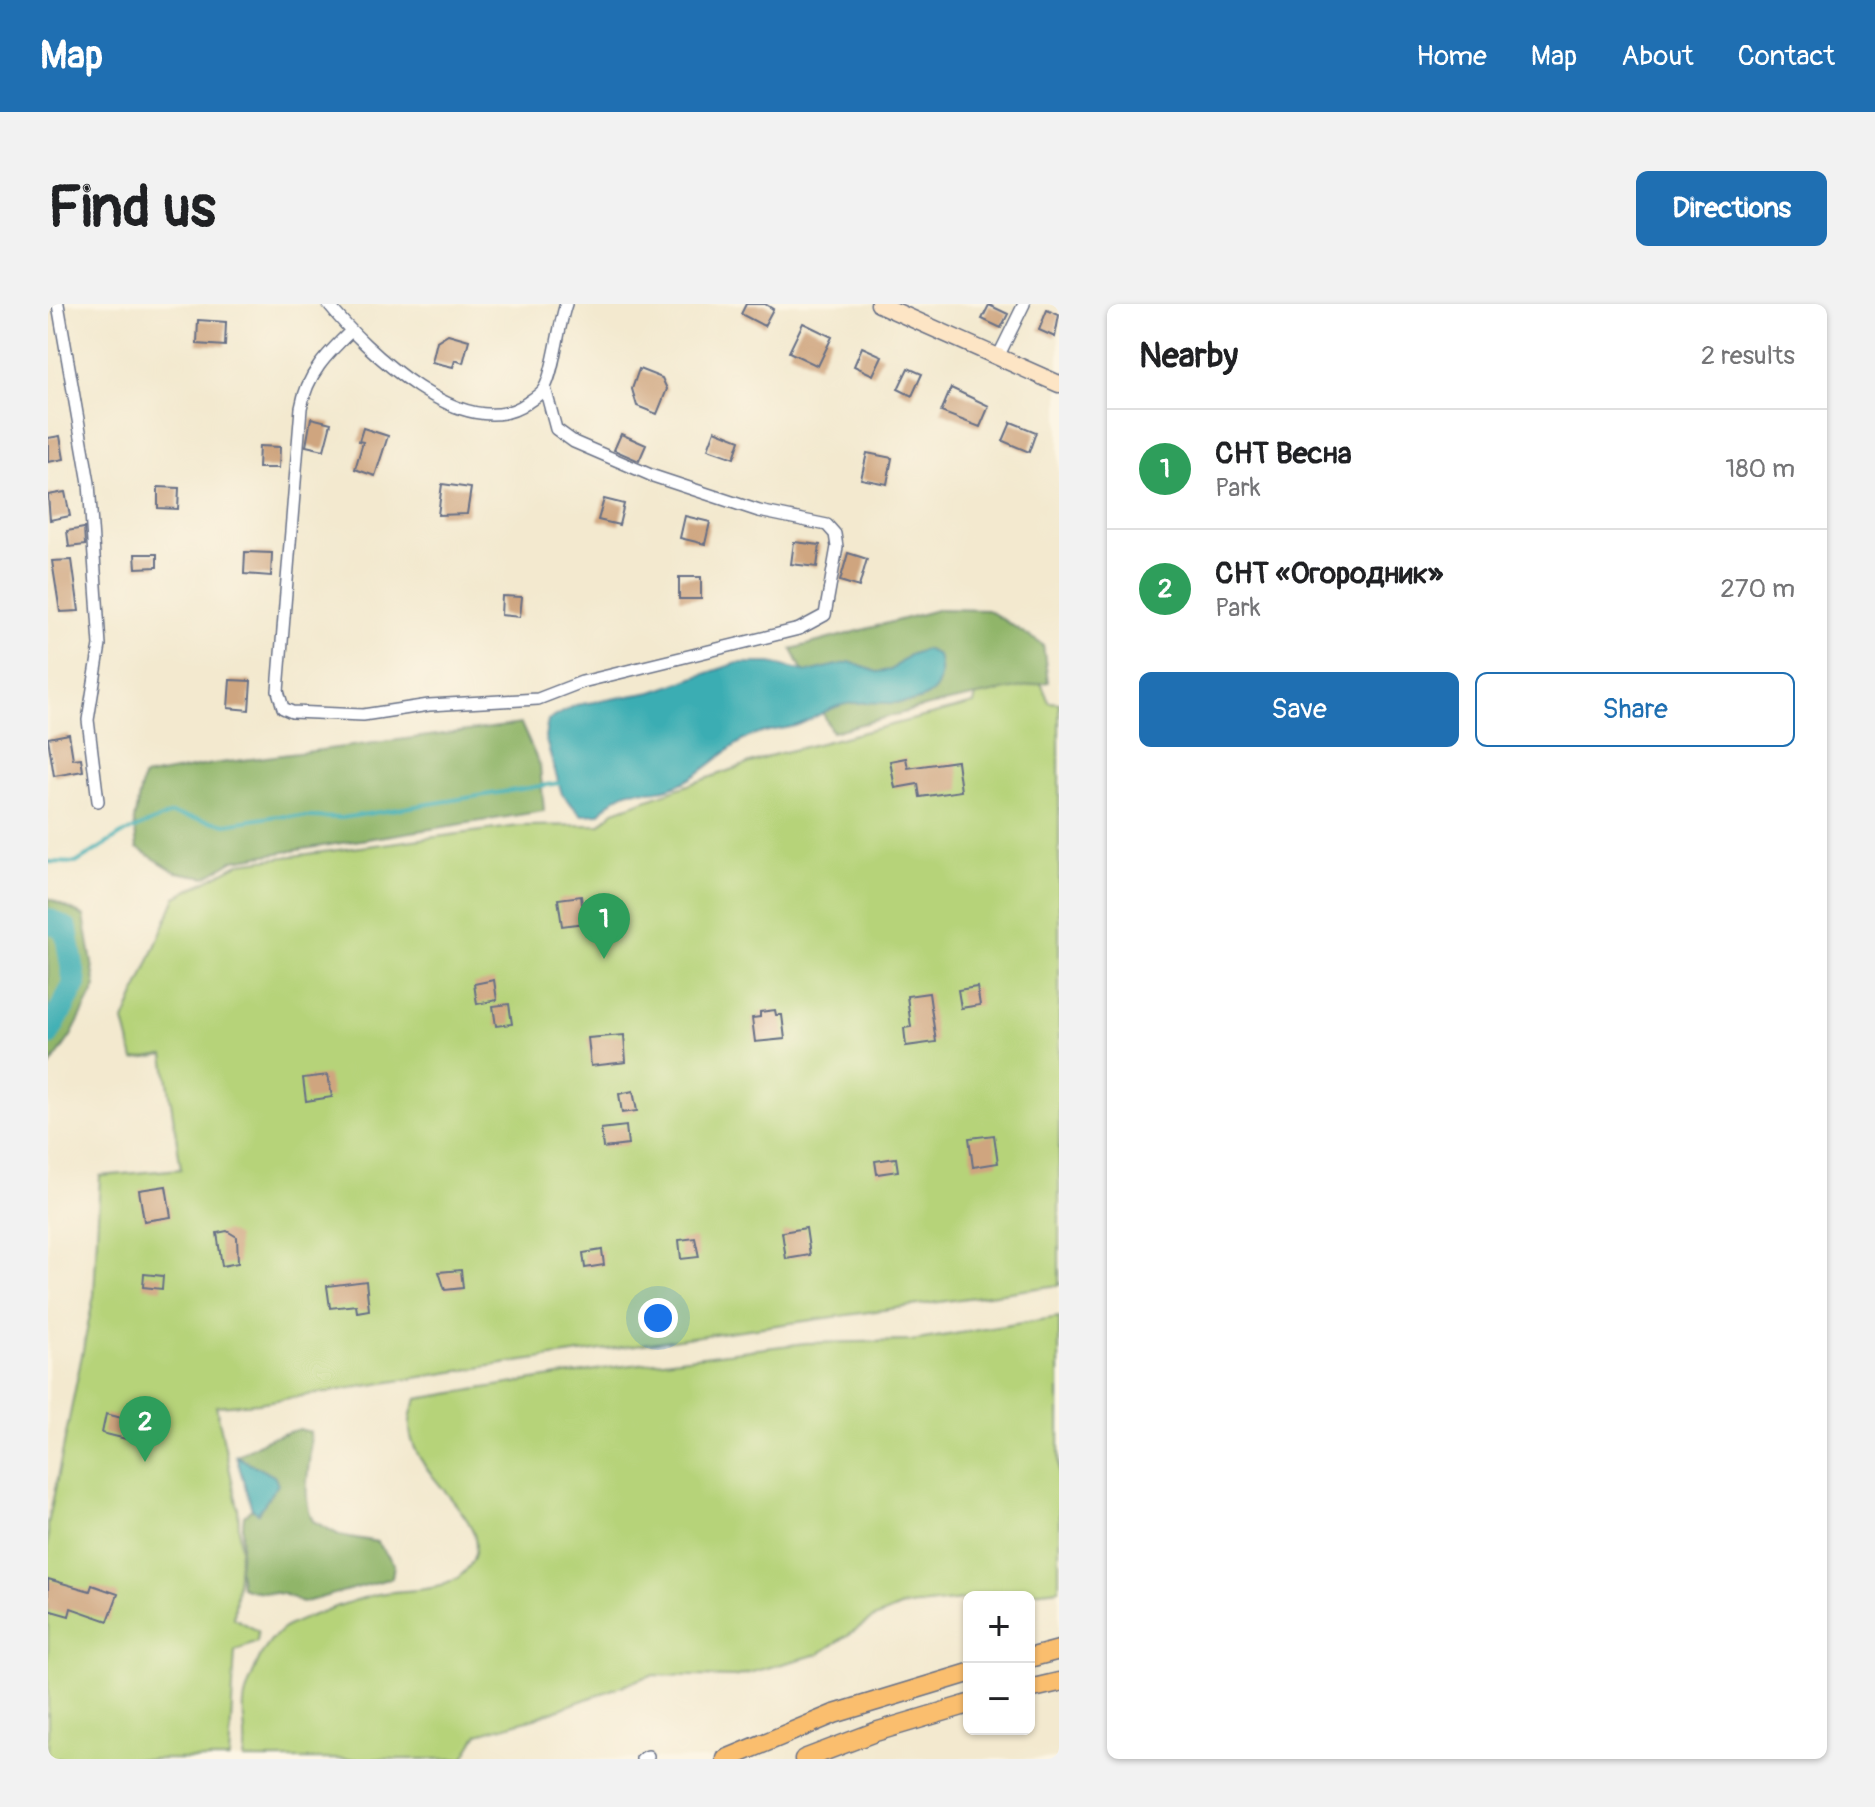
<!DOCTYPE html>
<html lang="en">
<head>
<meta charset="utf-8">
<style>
  :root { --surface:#fff; --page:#f2f2f2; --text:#202124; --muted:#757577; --line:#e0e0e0; --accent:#1f6fb2 }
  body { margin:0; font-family:Pangolin,sans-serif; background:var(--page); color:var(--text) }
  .controls { position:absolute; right:24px; bottom:24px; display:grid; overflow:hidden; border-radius:12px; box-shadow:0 2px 6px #0004 }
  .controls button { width:72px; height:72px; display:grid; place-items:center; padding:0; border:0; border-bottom:2px solid var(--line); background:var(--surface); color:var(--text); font:40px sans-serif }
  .you { position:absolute; left:610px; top:1014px; width:28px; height:28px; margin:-20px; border:6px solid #fff; border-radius:50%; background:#1a73e8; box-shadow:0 0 0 12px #1a73e833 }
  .badge { display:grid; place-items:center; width:52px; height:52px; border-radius:50%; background:var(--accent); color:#fff; font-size:26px; font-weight:700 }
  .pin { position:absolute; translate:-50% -66px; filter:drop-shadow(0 2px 4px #0008) }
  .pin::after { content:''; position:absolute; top:42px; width:28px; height:24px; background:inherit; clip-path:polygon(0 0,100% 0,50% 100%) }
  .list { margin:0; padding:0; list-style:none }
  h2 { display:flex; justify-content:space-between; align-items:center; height:104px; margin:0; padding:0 32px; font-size:34px }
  h2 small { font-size:26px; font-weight:400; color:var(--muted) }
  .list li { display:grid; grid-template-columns:52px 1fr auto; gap:24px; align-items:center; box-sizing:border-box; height:120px; padding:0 32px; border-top:2px solid var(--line) }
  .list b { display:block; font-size:30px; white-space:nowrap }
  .list p { margin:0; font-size:26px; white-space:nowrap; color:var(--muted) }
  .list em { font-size:26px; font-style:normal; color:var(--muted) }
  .actions { display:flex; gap:16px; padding:24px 32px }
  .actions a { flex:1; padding:18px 0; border:2px solid var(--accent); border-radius:12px; text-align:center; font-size:28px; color:var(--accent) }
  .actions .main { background:var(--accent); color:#fff }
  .map { position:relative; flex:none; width:1011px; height:1455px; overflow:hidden; border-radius:12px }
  header { display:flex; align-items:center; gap:48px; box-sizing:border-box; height:112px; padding:0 40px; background:var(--accent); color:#fff }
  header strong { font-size:38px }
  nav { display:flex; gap:44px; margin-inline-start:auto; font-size:28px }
  .intro { display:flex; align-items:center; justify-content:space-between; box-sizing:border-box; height:192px; padding:0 48px }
  h1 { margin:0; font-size:56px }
  .button { padding:20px 36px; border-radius:12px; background:var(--accent); color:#fff; font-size:28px; font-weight:700 }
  main { display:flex; gap:48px; padding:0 48px }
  aside { flex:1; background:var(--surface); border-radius:12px; box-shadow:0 2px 6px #0004 }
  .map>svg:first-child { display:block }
  .green { fill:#b6d379; stroke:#68816c; stroke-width:2 }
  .forest { fill:#90b569; stroke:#567264; stroke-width:2 }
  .water { fill:#3badb3; stroke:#2b6e88; stroke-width:2 }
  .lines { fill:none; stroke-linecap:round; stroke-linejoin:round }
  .stream { stroke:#3badb3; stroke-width:4 }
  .river { stroke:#3badb3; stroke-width:24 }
  .building { fill:#cfa57f }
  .minor-casing { stroke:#677086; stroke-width:14 }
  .secondary-casing { stroke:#677086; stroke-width:19 }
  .primary-casing { stroke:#677086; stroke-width:21 }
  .minor { stroke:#fff; stroke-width:11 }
  .secondary { stroke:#fde5c5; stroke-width:16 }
  .primary { stroke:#fabe6e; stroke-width:18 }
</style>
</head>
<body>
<header>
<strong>Map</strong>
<nav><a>Home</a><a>Map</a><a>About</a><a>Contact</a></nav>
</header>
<div class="intro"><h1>Find us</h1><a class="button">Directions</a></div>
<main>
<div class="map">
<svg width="1011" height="1455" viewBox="0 0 1011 1455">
  <rect width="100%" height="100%" fill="#fcf5e5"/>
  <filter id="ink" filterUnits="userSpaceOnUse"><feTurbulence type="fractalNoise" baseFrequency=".0125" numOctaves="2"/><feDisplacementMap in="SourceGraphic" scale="16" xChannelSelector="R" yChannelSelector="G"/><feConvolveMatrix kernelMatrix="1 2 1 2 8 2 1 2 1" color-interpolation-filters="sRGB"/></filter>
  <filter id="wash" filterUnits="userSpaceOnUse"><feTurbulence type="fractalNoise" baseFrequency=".006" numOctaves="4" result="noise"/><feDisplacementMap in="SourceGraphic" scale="32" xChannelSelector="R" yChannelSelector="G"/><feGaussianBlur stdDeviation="1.8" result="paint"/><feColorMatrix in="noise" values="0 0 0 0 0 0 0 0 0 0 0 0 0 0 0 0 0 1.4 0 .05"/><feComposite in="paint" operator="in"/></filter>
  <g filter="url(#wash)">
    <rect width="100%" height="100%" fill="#f3e9cf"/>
    <path class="green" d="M944 324H970L1001 398 1011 399V981L455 1060 210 1099 168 1102 190 1204 192 1246 186 1314 210 1327 209 1338 187 1347 181 1455H0V1220L46 991 52 872 133 865 116 751 86 756 76 717 128 593 192 559 471 522 552 521 566 507 725 451 926 400Z
      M1011 1013V1285L852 1303 824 1315 771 1350 686 1373 603 1371 490 1413 430 1430 415 1455H196C200 1436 194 1419 196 1400 197 1386 206 1367 212 1354 216 1345 227 1331 235 1325 246 1316 310 1295 326 1291 358 1283 401 1293 422 1261 456 1208 331 1163 369 1095L560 1064 758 1039 863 1037Z"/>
    <path class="forest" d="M892 305 940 306 995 341 1000 378 880 402 784 428 744 345Z
      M473 420 492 462 496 507 186 556 158 573 128 568 89 544 86 516 95 473 165 460Z
      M0 594 36 612 48 683 23 732 0 765Z
      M251 1125 262 1128C265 1159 251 1188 265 1217L291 1231 329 1238 346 1260 344 1274 254 1299C227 1282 219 1293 193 1283L191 1264 196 1211 204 1205 211 1209 225 1172 188 1152 221 1134Z"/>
    <path class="water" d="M877 345 890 351C894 367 894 385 878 393 856 405 822 394 794 401 779 405 765 415 750 421 735 426 717 426 703 432 675 445 656 471 626 482 591 496 587 470 551 510L533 511 514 490 497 433 500 416 528 401 604 388 689 359H723L760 368 802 358 829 368 843 366 861 351Z
      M188 1152 226 1172 230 1180 210 1209 204 1205Z"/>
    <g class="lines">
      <path class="stream" d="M0 558 28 559 74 530 123 510 178 520 229 512 294 514 511 479"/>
      <path class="river" d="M0 616 18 625 27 680 0 730"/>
    </g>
    <g id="blocks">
      <path class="building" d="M698 0H717L725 5 716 22 693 10Z
        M941 1 960 10 953 24 934 15Z
        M999 6 1011 11 1007 33 991 26Z
        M150 16 178 18 177 42 149 40Z
        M755 19 784 33 770 62 741 48Z
        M400 30 421 36 415 59 407 56 405 63 384 58 389 37Z
        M814 43 834 52 825 71 806 62Z
        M860 64 874 70 864 92 850 85Z
        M591 65 614 74 619 85 609 110 589 102 584 85Z
        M903 84 941 102 932 123 893 108Z
        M263 114 283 119 276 146 258 142Z
        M963 118 988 128 981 148 955 137Z
        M315 124 340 132 327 172 307 165 315 138 311 137Z
        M667 126 692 136 686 154 660 145Z
        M573 130 598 141 591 157 566 146Z
        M12 132 16 155 0 158V134Z
        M211 142 232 143 231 164H210Z
        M819 149 844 154 839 180 813 175Z
        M394 180 423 184 419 210 390 211Z
        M110 183 131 184 130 205 110 204Z
        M17 188 22 212 2 216 0 191Z
        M556 195 576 200 571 221 550 216Z
        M637 212 662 218 657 240 632 234Z
        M36 224 37 241 21 243 19 227Z
        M746 238 772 241 769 263 743 260Z
        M197 248 224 249 223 272 196 270Z
        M800 249 819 255 811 283 792 277Z
        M87 250H109V263L88 264Z
        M24 256 31 307 12 308 4 257Z
        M631 273H653V295H631Z
        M454 292 474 293 472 313 453 311Z
        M182 376 203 377 201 406 180 404Z
        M21 430 25 455 33 454 35 467 6 472 0 434Z
        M858 454 860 464 909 457 913 487 872 493 870 480 847 484 842 457Z
        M533 592 534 600 559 604V607L535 610 537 619 514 622 510 595Z
        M446 676 449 696 429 700 426 680Z
        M929 683 932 701 913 704 910 686Z
        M881 689 888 738 858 742 856 724 863 723 859 692Z
        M461 700 464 720 448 722 445 702Z
        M727 706 728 711H734L737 735 707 738 704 714 712 713V708Z
        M576 731 578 758 543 762 540 734Z
        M280 771 284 793 258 797 255 774Z
        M585 787 589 807 574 809 571 790Z
        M578 822 580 841 555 844 553 825Z
        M946 831 950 859 925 863 921 834Z
        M848 854 850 867 829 870 827 857Z
        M118 882 123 913 96 917 91 886Z
        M758 924 762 951 738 955 734 928Z
        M179 927 189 933 190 959 174 962 169 929Z
        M647 934 651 953 633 955 631 936Z
        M554 946 556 961 537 964 535 949Z
        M413 966 415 984 397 986 391 968Z
        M96 970 115 972 114 985 95 983Z
        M318 977 321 1006 309 1008 308 1001 282 1004 279 982Z
        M58 1110 82 1116 78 1135 54 1129Z
        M0 1275 42 1287 44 1281 70 1290 60 1317 23 1304 21 1312 0 1306Z"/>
    </g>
  </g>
  <g filter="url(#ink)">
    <use href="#blocks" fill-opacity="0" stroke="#677086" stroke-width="2"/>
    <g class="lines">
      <g class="minor-casing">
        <path id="minor" d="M10 0 41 179 52 341 40 416 50 497
          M280 0C316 45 418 143 479 99 484 95 494 90 497 83 506 67 510 23 518 0
          M303 27C279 50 259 70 253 104L230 387 235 404 244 408 315 411 381 401 490 395 534 378 751 325 777 311 789 243 787 230 779 221 711 207 605 172 526 138 508 125 497 84
          M950 53 976 0
          M594 1455 600 1452"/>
      </g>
      <g class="secondary-casing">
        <path id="secondary" d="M831 0 1011 80"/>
      </g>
      <g class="primary-casing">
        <path id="primary" d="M981 1354 1011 1346
          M981 1385 1011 1378
          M678 1455 786 1410 921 1369
          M756 1455 827 1428 921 1400"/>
      </g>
      <use href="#minor" class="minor"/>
      <use href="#secondary" class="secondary"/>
      <use href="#primary" class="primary"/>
    </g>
  </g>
</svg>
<div class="controls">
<button>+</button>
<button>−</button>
</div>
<div class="you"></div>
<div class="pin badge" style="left:556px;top:655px;background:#2e9e5b">1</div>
<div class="pin badge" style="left:97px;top:1158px;background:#2e9e5b">2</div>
</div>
<aside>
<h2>Nearby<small>2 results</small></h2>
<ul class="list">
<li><span class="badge" style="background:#2e9e5b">1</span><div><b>СНТ Весна</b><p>Park</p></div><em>180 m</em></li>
<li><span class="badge" style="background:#2e9e5b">2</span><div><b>СНТ «Огородник»</b><p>Park</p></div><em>270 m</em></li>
</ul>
<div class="actions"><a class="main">Save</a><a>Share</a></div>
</aside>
</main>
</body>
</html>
